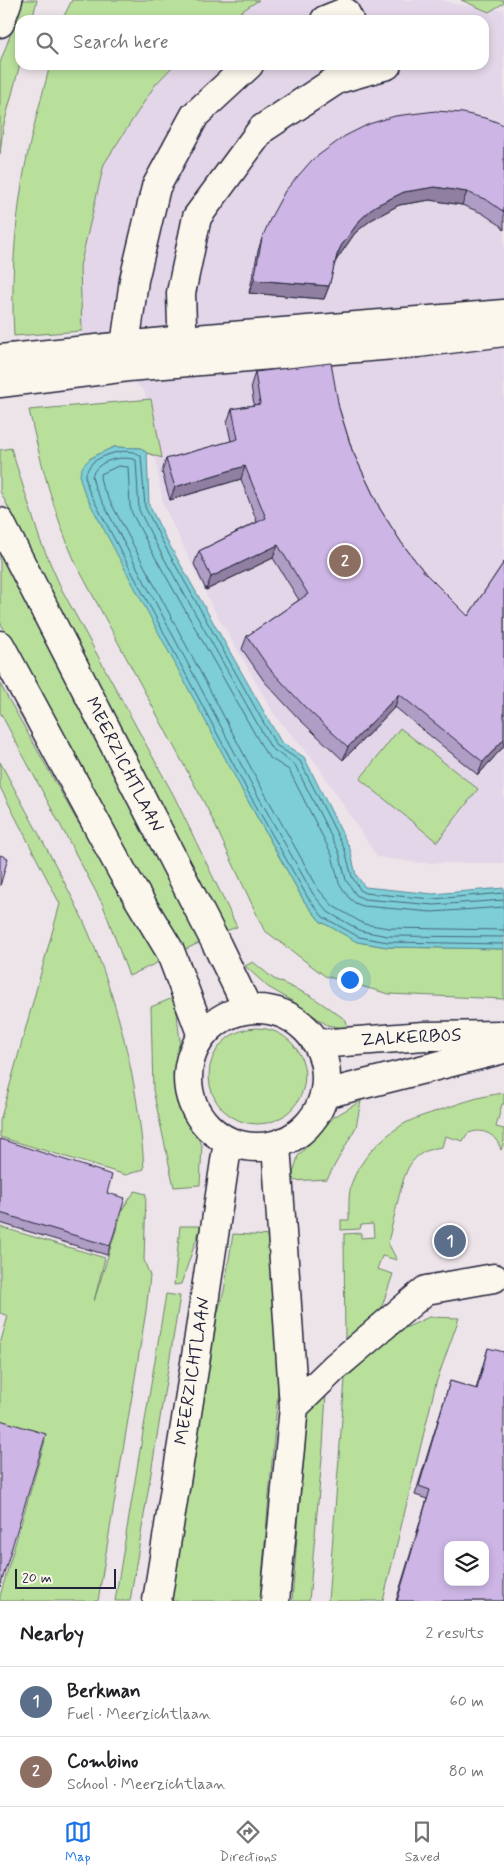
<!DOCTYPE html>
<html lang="en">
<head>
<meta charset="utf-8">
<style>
  :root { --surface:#fff; --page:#f2f2f2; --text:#202124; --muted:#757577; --line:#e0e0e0; --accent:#1a73e8 }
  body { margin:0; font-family:Mynerve,sans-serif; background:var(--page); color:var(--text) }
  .controls { position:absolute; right:15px; bottom:15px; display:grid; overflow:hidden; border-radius:10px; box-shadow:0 2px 8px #0003 }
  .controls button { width:45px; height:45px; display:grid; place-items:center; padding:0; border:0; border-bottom:1px solid var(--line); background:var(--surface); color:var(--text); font:25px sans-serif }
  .scale { position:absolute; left:15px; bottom:12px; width:101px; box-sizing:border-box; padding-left:5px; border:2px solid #22223b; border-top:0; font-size:14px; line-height:18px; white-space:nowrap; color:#22223b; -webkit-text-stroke:4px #fbf7ec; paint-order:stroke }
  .you { position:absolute; left:349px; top:979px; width:18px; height:18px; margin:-12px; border:4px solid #fff; border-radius:50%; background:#1a73e8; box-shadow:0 0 0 8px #1a73e833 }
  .badge { display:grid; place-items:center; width:32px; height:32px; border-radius:50%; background:var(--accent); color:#fff; font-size:16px; font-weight:700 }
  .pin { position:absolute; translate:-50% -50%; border:2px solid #fff; box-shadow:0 1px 5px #0006 }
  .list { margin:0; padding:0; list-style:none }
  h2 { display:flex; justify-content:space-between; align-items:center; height:65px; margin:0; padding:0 20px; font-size:21px }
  h2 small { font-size:16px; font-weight:400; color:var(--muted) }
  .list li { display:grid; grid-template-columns:32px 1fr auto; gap:15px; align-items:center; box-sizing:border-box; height:70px; padding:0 20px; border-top:1px solid var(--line) }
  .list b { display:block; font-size:19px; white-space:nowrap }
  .list p { margin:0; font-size:16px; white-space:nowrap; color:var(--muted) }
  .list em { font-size:16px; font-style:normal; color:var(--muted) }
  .icon { flex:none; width:28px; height:28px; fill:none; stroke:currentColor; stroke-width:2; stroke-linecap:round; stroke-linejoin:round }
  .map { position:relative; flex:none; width:504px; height:1601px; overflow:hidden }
  .search { position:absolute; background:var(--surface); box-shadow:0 2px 8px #0003; left:15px; right:15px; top:15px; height:55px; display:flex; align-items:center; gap:12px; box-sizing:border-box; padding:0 18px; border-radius:15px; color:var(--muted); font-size:19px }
  .sheet { height:205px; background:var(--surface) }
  nav { display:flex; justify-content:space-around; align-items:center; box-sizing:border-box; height:70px; border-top:1px solid var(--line); background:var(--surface); font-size:14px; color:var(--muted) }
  nav a { display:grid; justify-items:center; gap:2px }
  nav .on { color:var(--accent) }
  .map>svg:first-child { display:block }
  .built { fill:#e3d6e8 }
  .green { fill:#b9e09b; stroke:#6e816b }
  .water { fill:#7dced6; stroke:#598998 }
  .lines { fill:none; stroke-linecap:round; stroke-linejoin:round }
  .shore { stroke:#466779; stroke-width:1 }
  .minor-casing { stroke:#22223b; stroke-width:31 }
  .minor { stroke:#fbf7ec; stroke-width:28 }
  .wall { fill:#b09dc5; stroke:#22223b }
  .shaded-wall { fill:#907fa0; stroke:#22223b }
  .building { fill:#cdb6e5; stroke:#22223b; fill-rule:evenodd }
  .labels { text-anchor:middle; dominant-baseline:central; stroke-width:4; stroke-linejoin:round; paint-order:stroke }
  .street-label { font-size:18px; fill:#22223b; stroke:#fbf7ec }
</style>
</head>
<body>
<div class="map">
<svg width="504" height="1601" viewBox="0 0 504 1601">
  <rect width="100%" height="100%" fill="#ede4ea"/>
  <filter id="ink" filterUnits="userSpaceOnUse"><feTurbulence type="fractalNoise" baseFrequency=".02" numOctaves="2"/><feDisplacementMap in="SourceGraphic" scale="10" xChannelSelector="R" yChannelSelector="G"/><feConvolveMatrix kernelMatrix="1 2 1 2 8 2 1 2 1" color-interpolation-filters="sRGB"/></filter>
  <g filter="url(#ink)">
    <path class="built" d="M245 0H443L453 4 504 10V863H421L377 857 316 763 276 717 210 603 163 504 145 392 83 336 74 264 99 159 164 65H484V20H220Z"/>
    <path class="green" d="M23 0H37L32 20H20V64L3 128 0 154V63Z
      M72 0H259L228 20H62Z
      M461 0H504V3L489 12Z
      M50 65H174L155 85 104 164 80 266 82 331 14 336C11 286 14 234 22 184 28 144 40 104 50 65Z
      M151 399 162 458 147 453 140 448 114 447 89 459 243 792 304 901 320 921 358 942 387 947 504 949V999L389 994 325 976 264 930 207 808 76 564C54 514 41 464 29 410Z
      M11 448 40 540 62 590 174 796 237 927 223 932 0 491V450Z
      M0 545 201 942 182 951 0 622Z
      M0 684 76 819 129 897 161 961 129 976 103 905 0 712Z
      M400 728 478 789 437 842 360 779Z
      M0 762C25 809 51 855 75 903 114 982 139 1080 144 1169L126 1175 0 1137V1121L60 904 0 787Z
      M253 962 274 979 311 996 346 1020 348 1029 327 1025 294 1002 268 987 245 966Z
      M175 997 180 1041 173 1074 179 1109 202 1145 200 1185 174 1187 153 1090 151 1007Z
      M209 1076a48 48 0 1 1 96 0a48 48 0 1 1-96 0Z
      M504 1093V1104H502L496 1127 504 1129V1142L501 1150C497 1135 482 1126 467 1134L463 1141 445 1136 442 1147C409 1151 405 1172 398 1200 395 1214 391 1228 388 1243L397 1260 382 1256 377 1269 393 1274 381 1309 345 1341 344 1234 361 1233V1238L374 1237 373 1224 361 1225 360 1229 341 1230V1220H349C349 1207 348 1194 352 1182 360 1160 380 1139 399 1127 409 1120 422 1116 434 1112 459 1104 478 1096 504 1093Z
      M361 1101 356 1127 327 1179 291 1181 298 1156 334 1117Z
      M135 1191 146 1194 144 1260 150 1276 146 1311 98 1601H0V1596L45 1441 0 1429V1344L8 1316 0 1313V1227L105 1258 94 1301 123 1208Z
      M180 1226H201L181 1284 174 1285Z
      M233 1234 273 1236 279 1380 260 1601H168L211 1336 224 1291Z
      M166 1294 180 1296 130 1601H115Z
      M429 1317 459 1318 436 1383 383 1601H328L345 1379 395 1333Z
      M326 1393 323 1447 309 1601H292L307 1413Z"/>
    <path class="water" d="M114 447 141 448 147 453 149 505 166 539 281 742 304 757 350 849 356 875 365 887 433 894 504 888V949L387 947 357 942 320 921 304 901 243 792 84 492C83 487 80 481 80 477 80 459 101 453 114 447Z"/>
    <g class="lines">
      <path class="shore" d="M504 893 433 899 365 893 361 891 352 877 345 850 300 761 276 745 162 541 145 507 141 456C129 446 105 454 93 462 89 466 87 471 85 476L89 491 247 790 308 898 323 917 359 937 388 942 504 944
        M504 900 434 905 364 899 356 895 346 880 339 852 295 765 271 748 156 544 139 510 136 460C122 455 97 460 92 476L95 488 253 787 313 894 328 912 361 931 388 936 504 937
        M504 907 432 912 363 906 355 903 349 898 339 883 332 855 289 770 270 758 265 752 150 548 132 513 130 506 128 467 118 466 101 474 100 477 102 486 259 783 319 890 333 906 364 924 389 928 504 930"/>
      <g class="minor-casing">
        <path id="minor" d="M325 20 345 12 349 20
          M0 23 8 0
          M183 357 181 293 197 217 262 129 338 79 387 65
          M0 359 183 340 504 314
          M127 364 125 346 134 280 156 187 195 115 249 65
          M0 383 128 367 418 343 504 332
          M0 522 217 945 248 1009
          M0 645 123 873 170 951 202 1036
          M188 1078a69 69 0 1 1 138 0a69 69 0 1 1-138 0Z
          M318 1044 424 1036 504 1035
          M325 1094 504 1049
          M294 1407 335 1367 426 1290 494 1278
          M157 1601 195 1363 228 1141
          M275 1601 294 1407 276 1145"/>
      </g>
      <use href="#minor" class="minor"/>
    </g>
    <path class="wall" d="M504 125V230L500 225 482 213 462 205 430 200 399 205 371 220 355 233 335 262 329 286 324 299 249 293 258 251 262 238Z
      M255 372 339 408 352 450 380 509 401 542 425 573 468 616 504 562V746L478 775 395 707 343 760 299 719 264 681 242 649 247 636 299 600 273 558 206 590 194 564 199 551 257 522 241 479 170 500 162 472 166 459 231 441 227 422 232 409 254 405 251 385Z
      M0 1139 107 1193 110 1246 107 1255 0 1223Z
      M488 1348 504 1601H396L427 1499 415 1495 450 1381 476 1389Z"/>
    <path class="shaded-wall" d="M435 187 467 192 462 205 430 200 399 205 371 220 355 233 337 259 332 269 341 246 360 220 375 206 404 192Z
      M254 280 329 286 324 299 249 293Z
      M245 466 241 479 170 500 175 487Z
      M278 545 273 558 206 590 211 577Z
      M399 694 395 707 343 760 348 747Z
      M504 739V746L478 775 483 762Z"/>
    <path class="building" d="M436 111 463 113 489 119 504 125V212L487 200 467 192 435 187 404 192 375 206 360 220 341 246 337 255 329 286 254 280 262 238 271 217 285 191 312 160 345 136 369 124 395 116Z
      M331 363 339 408 352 450 380 509 401 542 425 573 468 616 504 562V739L483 762 399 694 348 747 304 706 269 668 247 636 308 594 278 545 211 577 199 551 266 518 245 466 175 487 166 459 238 439 232 409 260 404 255 372Z
      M0 855 8 858 0 886Z
      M0 1139 112 1175 107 1193 125 1198 110 1246 0 1213Z
      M488 1348 504 1352V1601H397L430 1490 419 1486 450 1381 477 1389ZM448 1545H485V1582H448Z
      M0 1420 46 1434 0 1587Z"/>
  </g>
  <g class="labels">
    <g class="street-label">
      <text transform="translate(124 765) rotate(63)">MEERZICHTLAAN</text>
      <text transform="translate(411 1038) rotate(-3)">ZALKERBOS</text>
      <text transform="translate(193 1371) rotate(-81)">MEERZICHTLAAN</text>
    </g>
  </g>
</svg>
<div class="controls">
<button><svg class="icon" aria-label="layers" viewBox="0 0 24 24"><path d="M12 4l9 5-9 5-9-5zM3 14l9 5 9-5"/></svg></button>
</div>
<div class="scale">20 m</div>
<div class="you"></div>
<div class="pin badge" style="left:450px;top:1241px;background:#5c6f8a">1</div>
<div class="pin badge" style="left:345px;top:561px;background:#8d6e63">2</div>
<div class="search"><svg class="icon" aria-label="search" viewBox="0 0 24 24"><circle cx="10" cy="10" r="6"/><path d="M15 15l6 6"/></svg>Search here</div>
</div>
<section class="sheet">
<h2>Nearby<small>2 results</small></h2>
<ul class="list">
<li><span class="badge" style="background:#5c6f8a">1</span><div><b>Berkman</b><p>Fuel · Meerzichtlaan</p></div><em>60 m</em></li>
<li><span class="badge" style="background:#8d6e63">2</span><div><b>Combino</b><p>School · Meerzichtlaan</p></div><em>80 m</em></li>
</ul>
</section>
<nav>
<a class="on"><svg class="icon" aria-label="map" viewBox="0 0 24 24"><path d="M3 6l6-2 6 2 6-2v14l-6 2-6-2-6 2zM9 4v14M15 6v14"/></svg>Map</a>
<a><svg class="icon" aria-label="directions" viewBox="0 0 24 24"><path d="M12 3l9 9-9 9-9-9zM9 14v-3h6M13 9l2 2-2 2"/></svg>Directions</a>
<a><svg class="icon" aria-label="saved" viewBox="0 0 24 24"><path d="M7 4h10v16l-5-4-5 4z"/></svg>Saved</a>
</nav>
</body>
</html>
